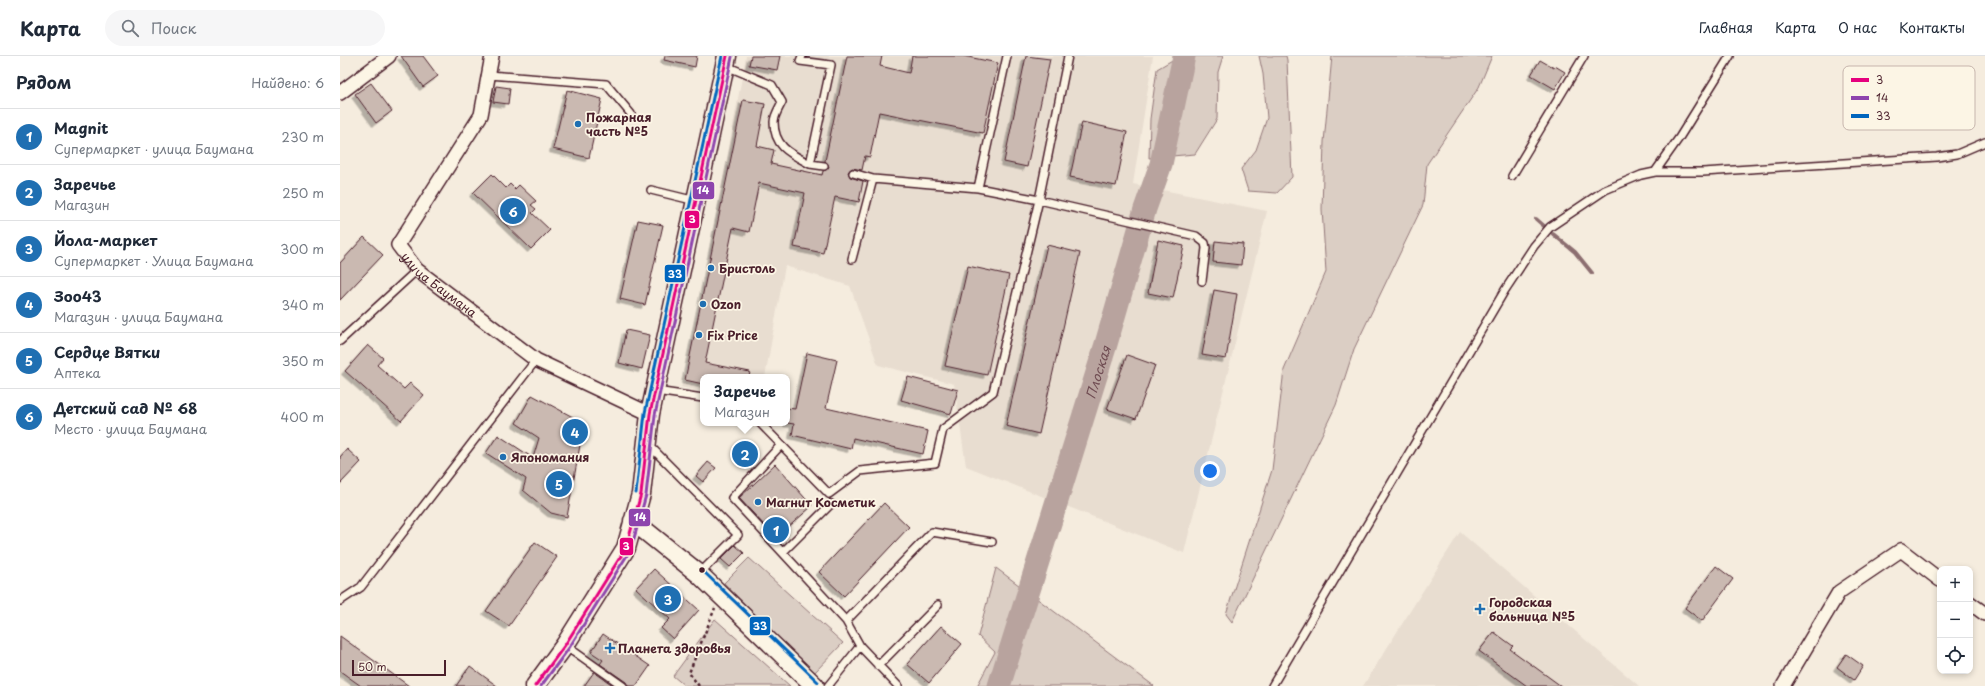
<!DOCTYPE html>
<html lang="ru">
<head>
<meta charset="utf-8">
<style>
  :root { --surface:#fff; --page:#f6f6f7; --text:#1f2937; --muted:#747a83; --line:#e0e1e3; --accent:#1f6fb2 }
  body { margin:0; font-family:"Playpen Sans",sans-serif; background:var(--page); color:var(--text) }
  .controls { position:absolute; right:12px; bottom:12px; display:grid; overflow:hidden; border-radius:8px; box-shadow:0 2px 6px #0003 }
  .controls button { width:36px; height:36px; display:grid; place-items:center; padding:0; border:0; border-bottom:1px solid var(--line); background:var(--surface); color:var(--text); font:20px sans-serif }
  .scale { position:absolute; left:12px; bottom:10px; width:94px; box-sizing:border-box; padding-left:4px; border:2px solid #4a1f2b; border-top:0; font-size:11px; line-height:14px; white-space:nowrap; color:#4a1f2b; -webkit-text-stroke:3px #fcf5e5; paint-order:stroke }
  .you { position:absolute; left:870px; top:415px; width:14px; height:14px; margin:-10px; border:3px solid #fff; border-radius:50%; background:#1a73e8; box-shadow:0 0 0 6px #1a73e833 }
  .badge { display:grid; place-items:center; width:26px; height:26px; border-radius:50%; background:var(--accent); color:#fff; font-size:13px; font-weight:700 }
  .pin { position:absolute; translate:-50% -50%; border:2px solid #fff; box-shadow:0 1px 4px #0006 }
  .popup { position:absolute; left:360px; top:318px; width:90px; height:52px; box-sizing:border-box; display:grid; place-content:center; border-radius:8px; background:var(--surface); filter:drop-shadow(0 1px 3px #0005); font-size:13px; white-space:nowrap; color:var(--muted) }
  .popup b { font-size:15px; color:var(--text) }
  .popup::after { content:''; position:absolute; left:50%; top:100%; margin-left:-8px; border:8px solid transparent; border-top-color:var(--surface) }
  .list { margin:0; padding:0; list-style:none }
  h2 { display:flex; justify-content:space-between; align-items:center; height:52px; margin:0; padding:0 16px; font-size:17px }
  h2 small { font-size:13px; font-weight:400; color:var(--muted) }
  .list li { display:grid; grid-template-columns:26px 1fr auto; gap:12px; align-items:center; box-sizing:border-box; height:56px; padding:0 16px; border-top:1px solid var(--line) }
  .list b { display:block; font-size:15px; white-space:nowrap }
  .list p { margin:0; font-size:13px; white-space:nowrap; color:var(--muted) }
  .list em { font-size:13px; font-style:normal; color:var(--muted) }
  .icon { flex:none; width:22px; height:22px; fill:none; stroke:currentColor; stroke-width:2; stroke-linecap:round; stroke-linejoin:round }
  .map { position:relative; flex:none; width:1645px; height:630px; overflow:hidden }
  header { display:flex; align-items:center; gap:24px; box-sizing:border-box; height:56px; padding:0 20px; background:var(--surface); border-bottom:1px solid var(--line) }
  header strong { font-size:19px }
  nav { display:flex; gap:22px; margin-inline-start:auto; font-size:14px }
  .search { width:280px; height:36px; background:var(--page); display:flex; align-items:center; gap:10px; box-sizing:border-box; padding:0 14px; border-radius:22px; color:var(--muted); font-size:15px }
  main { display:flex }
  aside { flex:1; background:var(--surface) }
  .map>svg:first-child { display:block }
  .built { fill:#e8ddd0 }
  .green { fill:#dbcec4; stroke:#927678 }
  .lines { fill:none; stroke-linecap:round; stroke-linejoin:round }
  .stream { stroke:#8c6e70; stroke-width:4 }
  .river { stroke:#b8a39e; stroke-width:23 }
  .building { fill:#cab9b1; stroke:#4a1f2b; filter:url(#shadow) }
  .lane-casing { stroke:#4a1f2b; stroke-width:10 }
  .street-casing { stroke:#4a1f2b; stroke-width:16 }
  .secondary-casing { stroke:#4a1f2b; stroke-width:21 }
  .path { stroke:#4a1f2b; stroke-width:2.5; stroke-dasharray:3 3; stroke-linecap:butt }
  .lane { stroke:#fcf5e5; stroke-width:7 }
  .street { stroke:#fcf5e5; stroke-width:13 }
  .secondary { stroke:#fcf5e5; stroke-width:18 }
  .bus-1-casing { stroke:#fcf5e5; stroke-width:6 }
  .bus-2-casing { stroke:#fcf5e5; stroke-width:6 }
  .bus-3-casing { stroke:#fcf5e5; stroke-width:6 }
  .bus-1 { stroke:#e5007d; stroke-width:3 }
  .bus-2 { stroke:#8e44ad; stroke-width:3 }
  .bus-3 { stroke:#0065bd; stroke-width:3 }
  .poi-dot { fill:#1f6fb2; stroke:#fcf5e5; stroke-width:1.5 }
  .bus-dot { fill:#4a1f2b; stroke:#fcf5e5; stroke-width:1.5 }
  .labels { text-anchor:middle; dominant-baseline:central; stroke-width:3.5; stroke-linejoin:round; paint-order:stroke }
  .poi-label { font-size:12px; font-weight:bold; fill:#4a1f2b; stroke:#fcf5e5; text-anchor:start }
  .street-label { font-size:12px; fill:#4a1f2b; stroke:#fcf5e5 }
  .water-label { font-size:13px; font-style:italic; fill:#704d53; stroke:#fcf5e5 }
  .key { fill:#fcf5e5; stroke:#c7b5ad; stroke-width:1 }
  .key-label { font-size:11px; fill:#4a1f2b }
  .line-badge { stroke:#fcf5e5; stroke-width:1.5 }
  .badge-label { font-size:11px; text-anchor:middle; font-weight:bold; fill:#fff }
</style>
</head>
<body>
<header>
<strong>Карта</strong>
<div class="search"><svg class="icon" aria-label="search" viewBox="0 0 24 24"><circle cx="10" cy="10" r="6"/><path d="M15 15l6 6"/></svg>Поиск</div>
<nav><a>Главная</a><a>Карта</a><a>О нас</a><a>Контакты</a></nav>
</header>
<main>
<aside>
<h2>Рядом<small>Найдено: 6</small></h2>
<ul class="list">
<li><span class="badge">1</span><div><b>Magnit</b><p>Супермаркет · улица Баумана</p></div><em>230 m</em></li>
<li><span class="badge">2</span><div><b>Заречье</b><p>Магазин</p></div><em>250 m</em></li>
<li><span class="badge">3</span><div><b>Йола-маркет</b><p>Супермаркет · Улица Баумана</p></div><em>300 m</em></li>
<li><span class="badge">4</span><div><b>Зоо43</b><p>Магазин · улица Баумана</p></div><em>340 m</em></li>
<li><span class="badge">5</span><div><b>Сердце Вятки</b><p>Аптека</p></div><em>350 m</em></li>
<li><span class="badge">6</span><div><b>Детский сад № 68</b><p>Место · улица Баумана</p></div><em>400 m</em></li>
</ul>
</aside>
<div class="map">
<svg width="1645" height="630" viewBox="0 0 1645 630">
  <defs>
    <filter id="shadow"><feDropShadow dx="-3.5" dy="3.5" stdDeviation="0" flood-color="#0004"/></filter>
  </defs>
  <rect width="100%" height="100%" fill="#f5ecde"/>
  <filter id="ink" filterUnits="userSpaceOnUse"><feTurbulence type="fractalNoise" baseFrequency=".025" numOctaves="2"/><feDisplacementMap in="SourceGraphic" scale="8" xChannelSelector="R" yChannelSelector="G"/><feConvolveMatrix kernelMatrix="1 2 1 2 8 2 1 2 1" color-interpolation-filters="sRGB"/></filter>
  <g filter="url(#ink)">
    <path class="built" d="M406 0H813L793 128 927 155 844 497 626 410 614 328 538 309 510 230 445 210 425 321H363V336L341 331 345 324Z
      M1120 476 1299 630H1023Z"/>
    <path class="green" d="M835 0H883L878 16 877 63 855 98 809 102 810 63 817 13 834 3Z
      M919 0H946L947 4 952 121 937 137 908 135 901 113 916 94 927 62 923 18Z
      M992 0H1152L1139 31 1087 108 1083 149 1014 293 996 349 892 566 886 558 932 414 944 314 986 216 982 153 984 86Z
      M409 502 503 587 473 618 384 527Z
      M656 512 814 630H637L655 596 638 580Z
      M375 563 450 630H345L333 620Z"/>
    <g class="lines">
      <path class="stream" d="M1196 163 1204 170
        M1213 178 1235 196 1252 217"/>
      <path class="river" id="s1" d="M659 630 766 288 805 153 821 108 844 0"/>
    </g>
    <path class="building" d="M61 0H83L98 20 83 31Z
      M325 0H357L355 11 324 4Z
      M411 0H440L437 14 409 9Z
      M507 0H542L540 10 569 17 572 0H623L658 7 643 77 539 56 530 101 525 100 522 114 512 112 508 116 510 121 523 125 519 146 495 141 483 197 454 191 465 137 419 127 409 176 393 172 365 307 410 316 409 321H363V328L345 324 403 44 425 48 417 90 434 94 431 108 482 119 483 115 486 114 489 111 488 108 485 105Z
      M686 0 710 3 687 111 664 106Z
      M1200 4 1214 12 1215 10 1225 16 1215 33 1191 19Z
      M31 27 52 55 36 67 15 38Z
      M156 30 170 32 168 48 153 46Z
      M227 34 262 43 249 102 213 93Z
      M742 66 787 76 776 130 730 121Z
      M152 118 166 132 170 128 175 133 179 129 196 145 191 149 196 153 192 157 210 174 191 193 133 137Z
      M298 164 323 169 305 249 280 243Z
      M24 181 43 199 0 244V207Z
      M818 184 844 190 833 242 808 237Z
      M875 185 903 188 901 209 873 206Z
      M707 189 740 197 699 378 666 370Z
      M628 210 669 219 647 319 605 310Z
      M874 234 897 238 886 303 862 299Z
      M286 274 310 279 302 313 279 307Z
      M28 289 43 302 37 309 64 333 70 327 84 339 61 365 5 315Z
      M467 297 497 304 486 352 588 375 583 398 513 382 511 393 452 379 454 368 447 367V352L455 353Z
      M787 299 815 309 796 363 767 353Z
      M568 321 618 334 611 358 561 344Z
      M192 339 244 367 227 461 211 457 183 434 186 423 146 397 158 379 193 402 199 382 176 367Z
      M7 393 21 406 0 428V401Z
      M368 406 376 412 363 426 356 420Z
      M435 408 472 450 436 482 399 442Z
      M544 447 569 471 504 540 479 516Z
      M195 486 217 501 169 570 146 555Z
      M395 489 404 497 390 511 381 503Z
      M1376 510 1393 523 1362 565 1345 552Z
      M314 513 359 554 333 583 321 572 330 563 296 532Z
      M601 570 622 588 589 627 567 608Z
      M1154 576 1173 590 1170 593 1221 630H1187L1139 595Z
      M263 578 310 610 296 630H288L286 626 260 608 263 604 251 596Z
      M0 580 69 630H21L0 615Z
      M1506 598 1523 610 1514 624 1497 611Z
      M130 610 157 630H116Z
      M254 616 274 630H244Z"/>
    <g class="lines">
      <g class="lane-casing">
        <path id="lane" d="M728 0 699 144 856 180 865 187 866 192 862 225
          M386 10 432 29 442 46C439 52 434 60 434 66 434 91 451 98 470 108L491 9 460 5 462 0
          M149 19 266 28 291 58
          M470 108 484 110
          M1315 116 1339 82 1390 0
          M513 117 533 123
          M1172 120 1244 0
          M638 132 667 0
          M311 134 356 145
          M0 285 77 214
          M316 335 363 342
          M420 367 489 438 520 415 595 407 603 373 653 336 699 144 638 132 533 123 512 203
          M308 388 398 479 359 518
          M441 389 392 442 506 565 520 590 488 630
          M443 496 491 448
          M0 545 21 531 196 304
          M506 565 592 476 652 486
          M225 589 283 630
          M520 590 558 630
          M538 610 598 549
          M932 630 1165 234 1194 190 1210 171 1265 134 1301 119 1315 116H1363L1597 101 1617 98 1645 86"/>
      </g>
      <g class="street-casing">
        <g id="street">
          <path id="s2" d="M152 0 141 59 58 189 77 214 196 304 310 358"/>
          <path d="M0 37 49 0"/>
          <path d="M1630 547 1645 558"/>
          <path d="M1443 630 1499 536 1561 494 1600 524"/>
        </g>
      </g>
      <g class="secondary-casing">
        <path id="secondary" d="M293 465 359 518 475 630
          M195 630 225 589 286 492 301 438 310 358 387 0"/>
      </g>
      <path class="path" d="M359 630 349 617 375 552"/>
      <use href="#lane" class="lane"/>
      <use href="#street" class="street"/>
      <use href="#secondary" class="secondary"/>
      <g class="bus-1-casing">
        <path id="bus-1" d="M195 630 225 589 286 492 301 438 310 358 387 0"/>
      </g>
      <g class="bus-2-casing">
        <path id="bus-2" d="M201 630 229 592 291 493 306 439 315 359 392 1"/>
      </g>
      <g class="bus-3-casing">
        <path id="bus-3" d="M296 437 305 357 382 0
          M362 514 478 626"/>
      </g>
      <use href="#bus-1" class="bus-1"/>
      <use href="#bus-2" class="bus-2"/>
      <use href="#bus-3" class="bus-3"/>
    </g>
  </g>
  <g class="poi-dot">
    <circle cx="238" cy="68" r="4"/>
    <circle cx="371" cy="212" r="4"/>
    <circle cx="363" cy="248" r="4"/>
    <circle cx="359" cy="279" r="4"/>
    <circle cx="163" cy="401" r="4"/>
    <circle cx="418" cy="446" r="4"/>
    <path d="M1138 547h4v4h4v4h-4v4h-4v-4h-4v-4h4z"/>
    <path d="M268 586h4v4h4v4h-4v4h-4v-4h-4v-4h4z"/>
  </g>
  <circle class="bus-dot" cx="362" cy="514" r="3.5"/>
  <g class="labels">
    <g class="poi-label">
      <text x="246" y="61">Пожарная<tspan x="246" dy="14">часть №5</tspan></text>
      <text x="379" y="212">Бристоль</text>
      <text x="371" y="248">Ozon</text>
      <text x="367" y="279">Fix Price</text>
      <text x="171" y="401">Япономания</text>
      <text x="426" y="446">Магнит Косметик</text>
      <text x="1149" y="546">Городская<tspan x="1149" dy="14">больница №5</tspan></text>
      <text x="278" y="592">Планета здоровья</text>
    </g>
    <g class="street-label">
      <text stroke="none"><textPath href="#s2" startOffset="272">улица Баумана</textPath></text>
    </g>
    <g class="water-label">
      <text stroke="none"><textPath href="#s1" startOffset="329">Плоская</textPath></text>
    </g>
  </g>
  <rect x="1503" y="10" width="132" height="64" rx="6" class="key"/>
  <rect x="1511" y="22" width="18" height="4" fill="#e5007d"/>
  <rect x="1511" y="40" width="18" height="4" fill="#8e44ad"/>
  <rect x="1511" y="58" width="18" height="4" fill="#0065bd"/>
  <g class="key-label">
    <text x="1536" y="28">3</text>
    <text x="1536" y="46">14</text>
    <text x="1536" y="64">33</text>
  </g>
  <g class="line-badge">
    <rect x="352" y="125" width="23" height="19" rx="4" fill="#8e44ad"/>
    <rect x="344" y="154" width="16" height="19" rx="4" fill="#e5007d"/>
    <rect x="324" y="208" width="22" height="19" rx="4" fill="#0065bd"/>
    <rect x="288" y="452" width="23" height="19" rx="4" fill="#8e44ad"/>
    <rect x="279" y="481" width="15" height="19" rx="4" fill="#e5007d"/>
    <rect x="409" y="560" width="22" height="20" rx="4" fill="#0065bd"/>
  </g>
  <g class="badge-label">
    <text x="363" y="138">14</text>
    <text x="352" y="167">3</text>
    <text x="335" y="222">33</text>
    <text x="300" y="465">14</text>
    <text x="286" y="494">3</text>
    <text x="420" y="574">33</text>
  </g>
</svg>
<div class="controls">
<button>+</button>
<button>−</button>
<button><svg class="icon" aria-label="locate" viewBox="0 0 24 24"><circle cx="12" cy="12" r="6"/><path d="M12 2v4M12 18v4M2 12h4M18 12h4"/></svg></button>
</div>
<div class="scale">50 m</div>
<div class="you"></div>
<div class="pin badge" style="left:436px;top:474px">1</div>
<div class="pin badge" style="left:405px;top:398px">2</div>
<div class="popup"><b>Заречье</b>Магазин</div>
<div class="pin badge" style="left:328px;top:543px">3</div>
<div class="pin badge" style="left:235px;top:376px">4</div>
<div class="pin badge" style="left:219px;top:428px">5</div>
<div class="pin badge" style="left:173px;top:155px">6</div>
</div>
</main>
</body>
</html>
